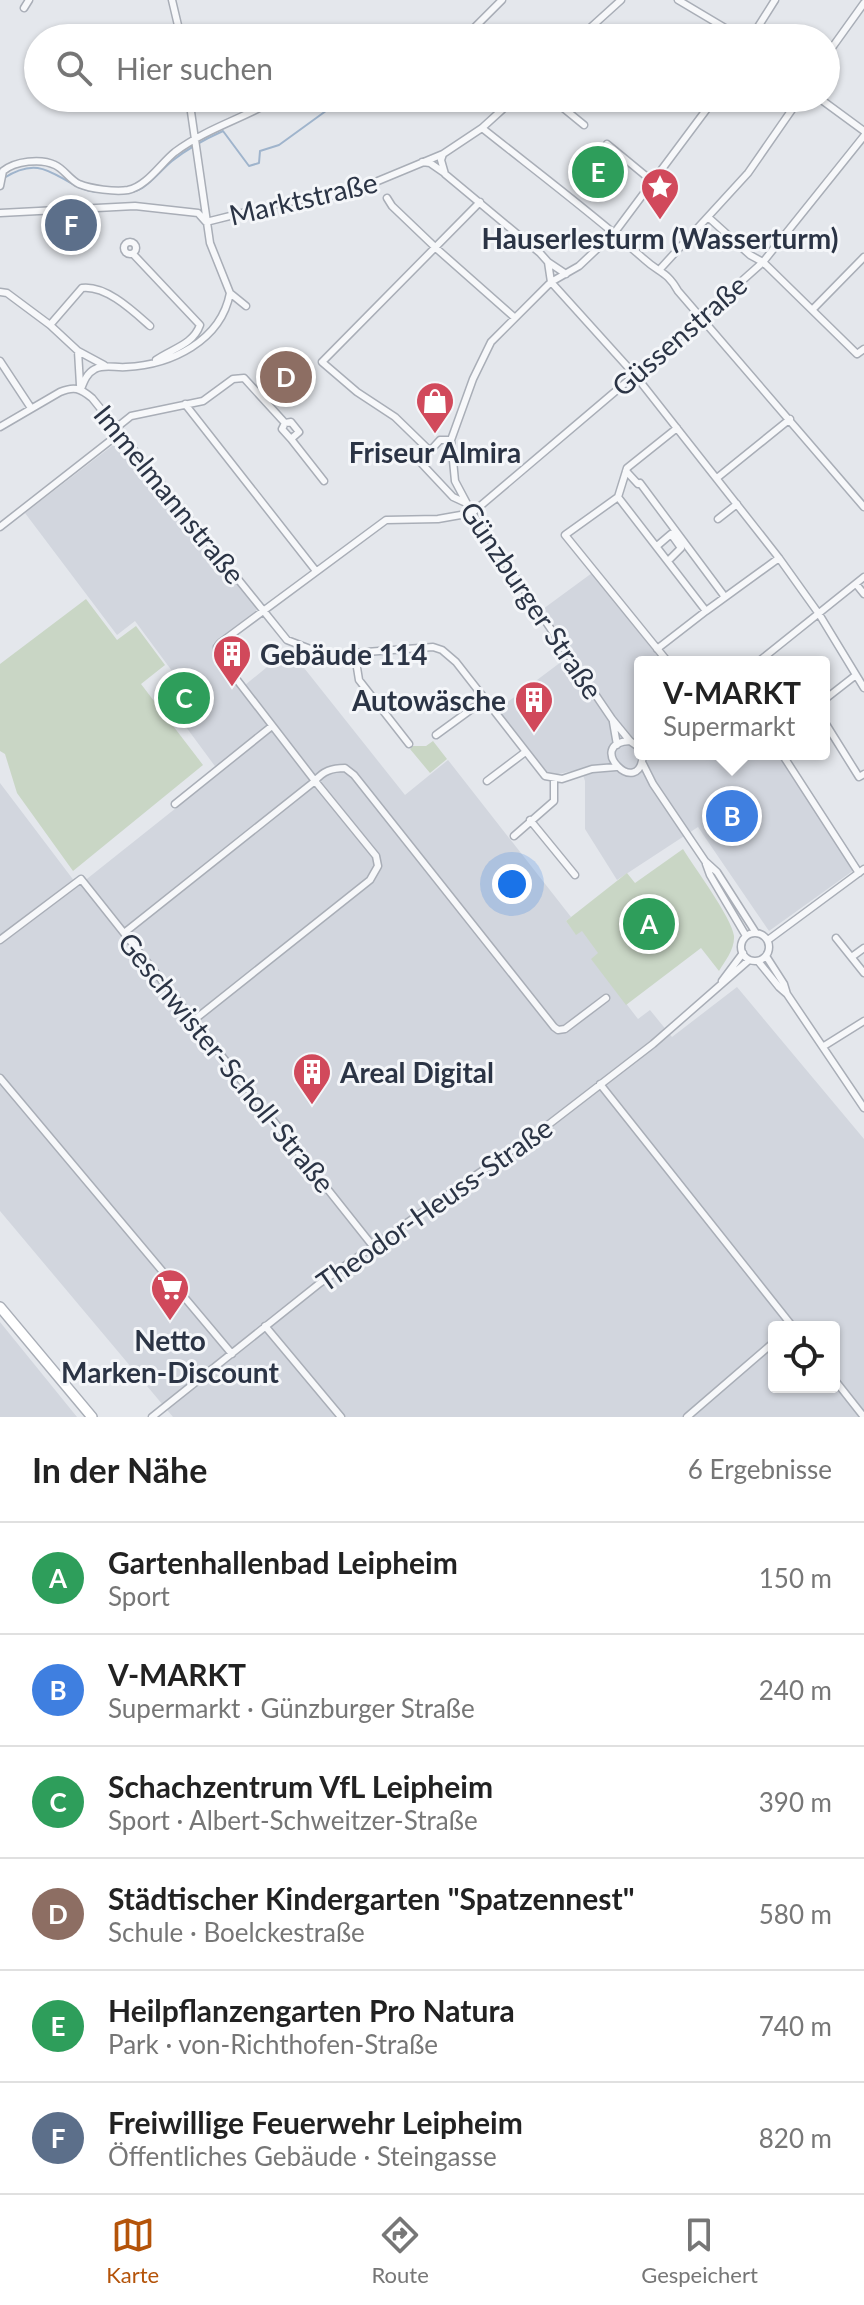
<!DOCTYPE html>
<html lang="de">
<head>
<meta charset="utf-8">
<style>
  :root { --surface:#fff; --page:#f2f2f2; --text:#222; --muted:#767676; --line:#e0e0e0; --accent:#b45309 }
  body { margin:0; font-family:Lato,sans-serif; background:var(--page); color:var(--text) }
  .controls { position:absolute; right:24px; bottom:24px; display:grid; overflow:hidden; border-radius:8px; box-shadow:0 2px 6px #0004 }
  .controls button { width:72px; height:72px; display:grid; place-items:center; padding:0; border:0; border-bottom:2px solid var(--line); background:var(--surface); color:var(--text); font:40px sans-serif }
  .you { position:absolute; left:512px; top:884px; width:28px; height:28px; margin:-20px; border:6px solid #fff; border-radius:50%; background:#1a73e8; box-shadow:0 0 0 12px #1a73e833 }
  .badge { display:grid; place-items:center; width:52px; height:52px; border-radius:50%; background:var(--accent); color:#fff; font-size:26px; font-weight:700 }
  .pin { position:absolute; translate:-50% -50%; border:4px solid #fff; box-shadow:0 2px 8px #0006 }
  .popup { position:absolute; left:634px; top:656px; width:196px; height:104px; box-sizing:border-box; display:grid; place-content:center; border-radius:8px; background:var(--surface); filter:drop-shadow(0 2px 6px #0005); font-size:26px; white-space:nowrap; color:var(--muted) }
  .popup b { font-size:30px; color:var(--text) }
  .popup::after { content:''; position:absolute; left:50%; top:100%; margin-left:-16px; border:16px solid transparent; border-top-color:var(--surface) }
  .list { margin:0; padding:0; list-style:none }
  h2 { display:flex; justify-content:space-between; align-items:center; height:104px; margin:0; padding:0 32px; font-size:34px }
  h2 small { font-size:26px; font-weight:400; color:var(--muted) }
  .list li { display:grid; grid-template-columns:52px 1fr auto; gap:24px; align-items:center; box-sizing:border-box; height:112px; padding:0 32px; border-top:2px solid var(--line) }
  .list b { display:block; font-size:30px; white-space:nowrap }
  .list p { margin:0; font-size:26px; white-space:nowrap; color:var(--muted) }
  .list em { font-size:26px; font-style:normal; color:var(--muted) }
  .icon { flex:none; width:44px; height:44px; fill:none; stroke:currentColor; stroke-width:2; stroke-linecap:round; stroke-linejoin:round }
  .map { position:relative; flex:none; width:864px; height:1417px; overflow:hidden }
  .search { position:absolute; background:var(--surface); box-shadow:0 2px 6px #0004; left:24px; right:24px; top:24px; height:88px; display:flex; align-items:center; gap:20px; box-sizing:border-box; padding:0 28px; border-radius:44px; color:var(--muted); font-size:30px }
  .sheet { height:776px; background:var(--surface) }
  nav { display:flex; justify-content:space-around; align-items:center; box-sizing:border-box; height:112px; border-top:2px solid var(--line); background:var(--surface); font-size:22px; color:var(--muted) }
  nav a { display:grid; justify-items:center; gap:4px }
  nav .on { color:var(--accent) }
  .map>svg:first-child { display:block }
  .built { fill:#d2d6de; fill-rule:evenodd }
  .green { fill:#c9d6c5 }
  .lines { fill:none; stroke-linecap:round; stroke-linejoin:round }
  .stream { stroke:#9fb4cc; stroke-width:2 }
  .minor-casing { stroke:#a9aeb7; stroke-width:9 }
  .secondary-casing { stroke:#a9aeb7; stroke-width:12 }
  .minor { stroke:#f7f8fa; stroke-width:6 }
  .secondary { stroke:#fff; stroke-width:9 }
  .labels { text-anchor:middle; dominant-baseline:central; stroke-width:6; stroke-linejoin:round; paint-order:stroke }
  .street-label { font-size:28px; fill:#2b3445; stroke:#f4f6f9 }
  .poi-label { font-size:28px; font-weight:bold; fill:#2b3445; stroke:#f4f6f9 }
</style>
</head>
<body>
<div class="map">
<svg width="864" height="1417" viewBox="0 0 864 1417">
  <rect width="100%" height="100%" fill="#e4e7ec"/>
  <path class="built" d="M121 439 257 610 213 644 245 685 289 649 405 795 448 760 571 917 566 921 576 934 582 930 599 953 592 959 638 1019 650 1010 672 1037 737 987 864 1139V1417H173L0 1211V783L78 886 220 773 158 689 175 675 135 621 117 635 25 513ZM774 1327H834V1387H774Z
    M592 573 662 662H640V754H777L854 870 769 931 698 827 617 880 585 829V781L581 769 554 775 545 772 497 710 573 653 543 609Z
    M0 1322 77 1417H0Z"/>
  <path class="green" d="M86 599 117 640 136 626 165 665 141 684 203 765 73 871 17 793 5 754 0 751V664Z
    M433 741 447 759 430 773 410 749 413 746H426Z
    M683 849C694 867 732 918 734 936 735 949 725 961 719 971L701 948 626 1005 591 959 598 953 582 931 576 935 566 921 627 873 635 883Z"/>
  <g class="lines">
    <path class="stream" d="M4 178C47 150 59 187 96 192
      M119 193C145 195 154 176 172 161 187 149 205 139 223 131L249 166 259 163 260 151 279 145 330 108H338L346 98"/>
    <g class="minor-casing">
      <path id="minor" d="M172 0 181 38
        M678 0 742 38
        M24 8 29 0
        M367 38H385
        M464 38 502 0
        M579 38 621 0
        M751 38 775 0
        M826 56 864 3
        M189 98 210 243 230 293 246 306
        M515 98 482 128 443 154 441 160 445 174 540 253 548 262 551 282
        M551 98 584 125
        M819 98 864 131
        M482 128C536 171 592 213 644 259 659 273 667 271 678 291L864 507
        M607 144 652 181
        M422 162 430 163 443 172
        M0 186 3 171C15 161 41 158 55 165 64 169 70 180 79 184 91 189 115 192 128 190 147 186 161 163 175 152 207 128 245 118 278 98
        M387 198 392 206 437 249 514 317
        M0 213 135 206 198 213 206 222
        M708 217 750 255 763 262 857 354 864 349
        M206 222 282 203 349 193 443 154
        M124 248a6 6 0 1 1 12 0a6 6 0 1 1-12 0Z
        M133 254 200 325C193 345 171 349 156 360
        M548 262 566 274
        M661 268 748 173 800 98
        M551 282 635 375 779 558 819 614 864 688
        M0 292 7 293 50 325 78 351 104 365
        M813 309 864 257
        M50 325 82 288C106 285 133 311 150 326
        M78 351 80 385
        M0 361 31 408
        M81 389C84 381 87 373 95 369 104 364 116 368 126 367 171 365 221 341 230 293
        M185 404 316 571
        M285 423 282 429 291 439
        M0 427 60 392C74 386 80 388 92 398L287 640 318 652 339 654 433 647 442 650 456 662 545 776 562 779 592 769 616 767
        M116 428 131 416 203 401 233 379 244 378 285 423 291 422 299 432 291 439 324 481
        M451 440H440L430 451 395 417 357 392 322 362 480 202
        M422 464 453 497 466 503
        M626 471 638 484 640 483 725 597
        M717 478 790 419
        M618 497 706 611 779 558
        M472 513 438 519 386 520 220 643 217 647V654L315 781C323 771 332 768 345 768L354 775 554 1027 558 1030 565 1029 606 998
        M472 513 670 345 763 262 864 136
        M718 519 737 504
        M0 527 120 433
        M657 546 671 534 681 548 668 561
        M856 584 864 594
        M657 649 706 611
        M355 655 359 680 409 744
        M668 662 565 535 618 497 627 468 677 428
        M758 662 864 577
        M824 700 856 675
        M824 721 859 777 864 774
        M613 722 617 745
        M436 735 484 700
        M630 741C583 743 640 802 643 754
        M640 748 630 741 612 719 472 513 455 481 451 440 473 379 491 342 551 282 579 266 615 232 715 98
        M782 754 859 873
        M642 762 653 784 705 861 717 872 756 933
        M487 781 524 753
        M175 804 272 726
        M530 820 575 875
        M514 836 554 801V779
        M706 864 710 875 746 936
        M741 947a14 14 0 1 1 28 0a14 14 0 1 1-28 0Z
        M124 933 315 781 376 856 378 866 370 880 194 1020
        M836 938 864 973
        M0 940 81 879 372 1245
        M768 940 864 869
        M766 956 784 984 787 994
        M853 956 864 948
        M758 961 779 987 787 994 864 1108
        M722 981 743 953
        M824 1046 864 1021
        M0 1078 232 1354
        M600 1084 793 1327
        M265 1326 341 1417
        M834 1379 864 1417
        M152 1417 320 1283 544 1128 653 1044 749 960
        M687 1417 774 1342"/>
    </g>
    <g class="secondary-casing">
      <path id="secondary" d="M0 1307 92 1417"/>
    </g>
    <use href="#minor" class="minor"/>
    <use href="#secondary" class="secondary"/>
  </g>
  <defs>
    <g id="sight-pin" transform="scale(2)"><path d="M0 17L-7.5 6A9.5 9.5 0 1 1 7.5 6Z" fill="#d1495b" stroke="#f4f6f9"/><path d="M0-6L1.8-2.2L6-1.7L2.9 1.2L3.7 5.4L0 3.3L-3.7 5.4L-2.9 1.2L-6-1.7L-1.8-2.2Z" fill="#fff"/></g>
    <g id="shop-pin" transform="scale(2)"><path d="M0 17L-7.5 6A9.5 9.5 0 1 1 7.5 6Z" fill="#d1495b" stroke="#f4f6f9"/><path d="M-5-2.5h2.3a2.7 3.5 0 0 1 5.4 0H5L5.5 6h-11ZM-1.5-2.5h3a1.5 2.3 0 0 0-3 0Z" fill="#fff"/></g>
    <g id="building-pin" transform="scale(2)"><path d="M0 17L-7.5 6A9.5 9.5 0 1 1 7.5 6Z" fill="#d1495b" stroke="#f4f6f9"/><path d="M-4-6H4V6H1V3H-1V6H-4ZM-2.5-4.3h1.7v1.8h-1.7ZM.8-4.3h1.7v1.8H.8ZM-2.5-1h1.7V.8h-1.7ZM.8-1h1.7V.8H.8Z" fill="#fff"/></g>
    <g id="supermarket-pin" transform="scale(2)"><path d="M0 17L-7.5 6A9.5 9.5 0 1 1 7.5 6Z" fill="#d1495b" stroke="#f4f6f9"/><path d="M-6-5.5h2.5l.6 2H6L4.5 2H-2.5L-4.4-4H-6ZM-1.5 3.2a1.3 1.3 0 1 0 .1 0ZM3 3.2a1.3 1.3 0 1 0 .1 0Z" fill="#fff"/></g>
  </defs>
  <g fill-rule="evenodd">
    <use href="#sight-pin" x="660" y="187"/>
    <use href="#shop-pin" x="435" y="401"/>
    <use href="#building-pin" x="232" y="654"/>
    <use href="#building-pin" x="534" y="700"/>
    <use href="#building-pin" x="312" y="1072"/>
    <use href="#supermarket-pin" x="170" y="1288"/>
  </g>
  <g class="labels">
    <g class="street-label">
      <text transform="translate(303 198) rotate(-13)">Marktstraße</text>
      <text transform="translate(679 335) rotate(-41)">Güssenstraße</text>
      <text transform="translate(170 494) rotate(51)">Immelmannstraße</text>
      <text transform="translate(532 600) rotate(56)">Günzburger Straße</text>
      <text transform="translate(227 1062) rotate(51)">Geschwister-Scholl-Straße</text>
      <text transform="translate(434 1204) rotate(-35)">Theodor-Heuss-Straße</text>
    </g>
    <g class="poi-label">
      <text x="660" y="238">Hauserlesturm (Wasserturm)</text>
      <text x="435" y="452">Friseur Almira</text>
      <text x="260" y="654" text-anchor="start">Gebäude 114</text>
      <text x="506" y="700" text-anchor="end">Autowäsche</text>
      <text x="340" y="1072" text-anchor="start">Areal Digital</text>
      <text x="170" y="1340">Netto<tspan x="170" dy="32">Marken-Discount</tspan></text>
    </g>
  </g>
</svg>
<div class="controls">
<button><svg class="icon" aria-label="locate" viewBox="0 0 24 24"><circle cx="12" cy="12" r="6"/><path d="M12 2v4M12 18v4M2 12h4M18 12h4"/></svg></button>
</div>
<div class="you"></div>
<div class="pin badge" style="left:649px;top:924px;background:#2e9e5b">A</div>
<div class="pin badge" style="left:732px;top:816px;background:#3f7fe0">B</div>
<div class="popup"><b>V-MARKT</b>Supermarkt</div>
<div class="pin badge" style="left:184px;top:698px;background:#2e9e5b">C</div>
<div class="pin badge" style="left:286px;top:377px;background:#8d6e63">D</div>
<div class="pin badge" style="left:598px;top:172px;background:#2e9e5b">E</div>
<div class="pin badge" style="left:71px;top:225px;background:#5c6f8a">F</div>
<div class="search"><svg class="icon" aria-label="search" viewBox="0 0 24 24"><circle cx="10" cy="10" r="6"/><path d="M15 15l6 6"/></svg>Hier suchen</div>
</div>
<section class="sheet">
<h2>In der Nähe<small>6 Ergebnisse</small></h2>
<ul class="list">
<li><span class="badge" style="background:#2e9e5b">A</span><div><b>Gartenhallenbad Leipheim</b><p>Sport</p></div><em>150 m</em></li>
<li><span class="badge" style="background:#3f7fe0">B</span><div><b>V-MARKT</b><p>Supermarkt · Günzburger Straße</p></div><em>240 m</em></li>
<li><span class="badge" style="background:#2e9e5b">C</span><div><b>Schachzentrum VfL Leipheim</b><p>Sport · Albert-Schweitzer-Straße</p></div><em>390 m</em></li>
<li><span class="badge" style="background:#8d6e63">D</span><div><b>Städtischer Kindergarten &quot;Spatzennest&quot;</b><p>Schule · Boelckestraße</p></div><em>580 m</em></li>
<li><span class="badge" style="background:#2e9e5b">E</span><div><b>Heilpflanzengarten Pro Natura</b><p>Park · von-Richthofen-Straße</p></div><em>740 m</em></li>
<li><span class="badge" style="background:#5c6f8a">F</span><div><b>Freiwillige Feuerwehr Leipheim</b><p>Öffentliches Gebäude · Steingasse</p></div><em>820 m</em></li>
</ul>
</section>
<nav>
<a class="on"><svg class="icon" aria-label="map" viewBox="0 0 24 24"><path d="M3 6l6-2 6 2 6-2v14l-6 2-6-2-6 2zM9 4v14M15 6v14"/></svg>Karte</a>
<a><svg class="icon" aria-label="directions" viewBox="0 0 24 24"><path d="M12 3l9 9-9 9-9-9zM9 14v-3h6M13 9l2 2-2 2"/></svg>Route</a>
<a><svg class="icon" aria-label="saved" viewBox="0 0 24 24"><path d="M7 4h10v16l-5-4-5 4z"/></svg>Gespeichert</a>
</nav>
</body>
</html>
